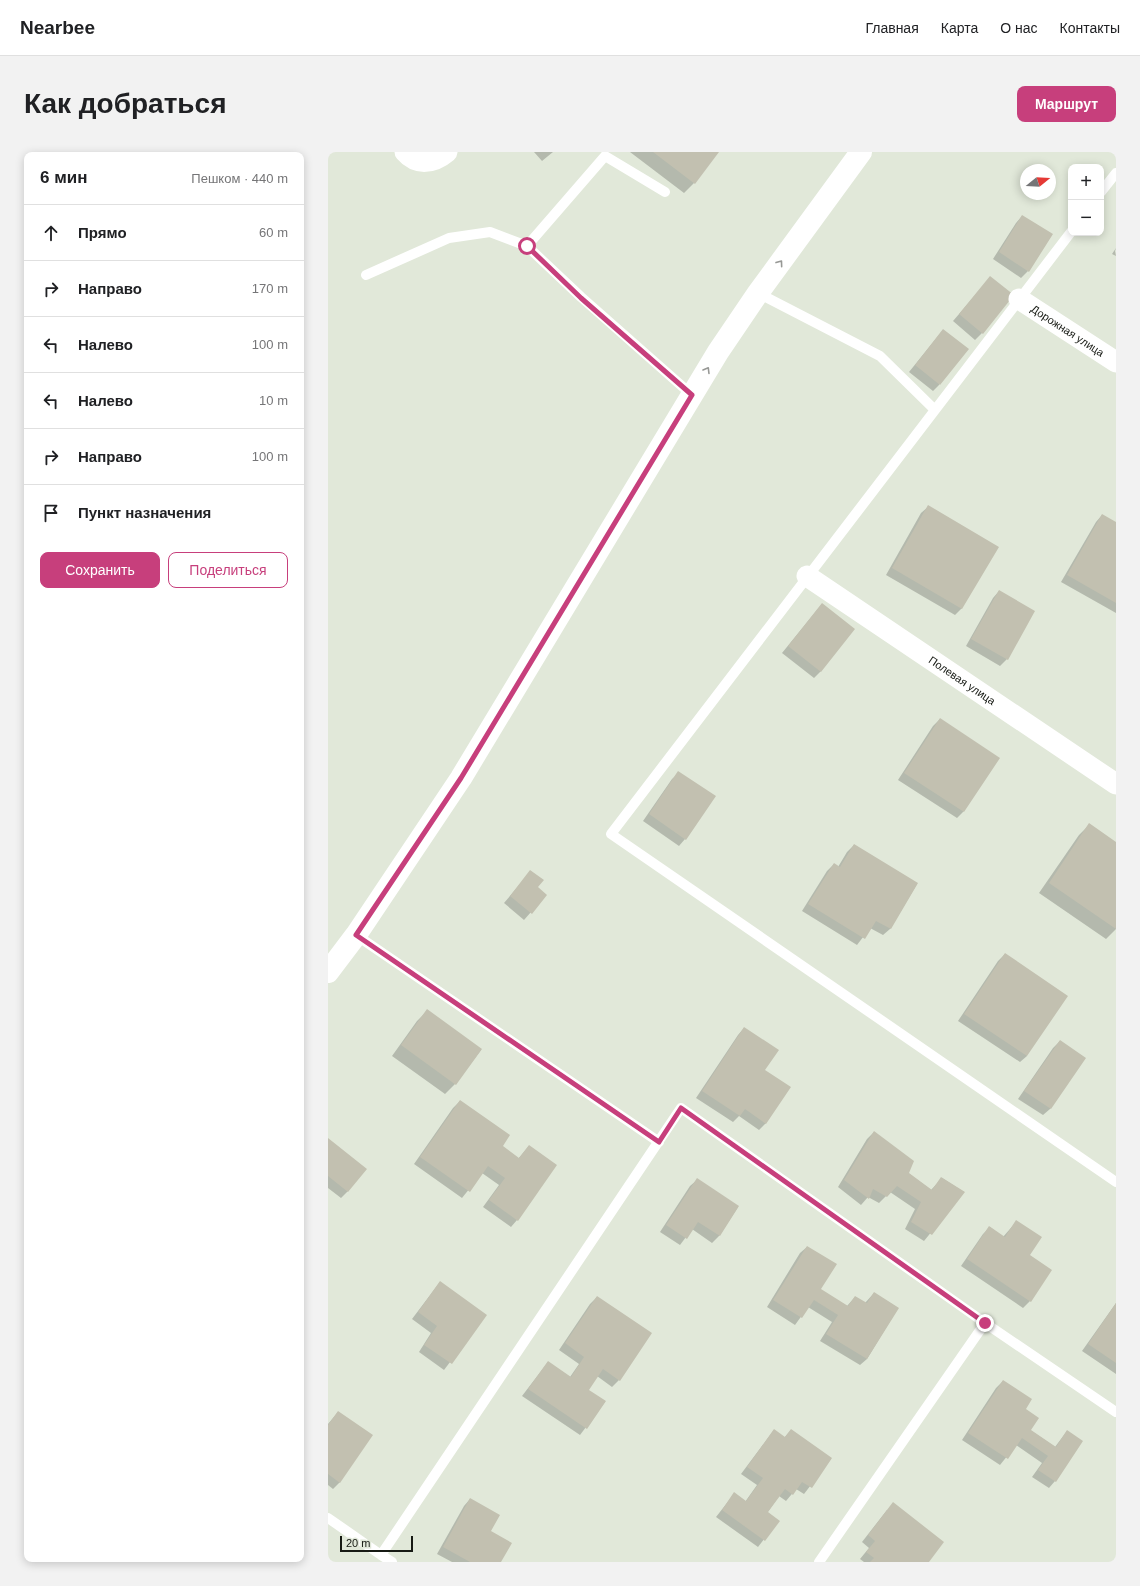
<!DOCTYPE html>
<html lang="ru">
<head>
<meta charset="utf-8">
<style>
  :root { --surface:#fff; --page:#f2f2f2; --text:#202124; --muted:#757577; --line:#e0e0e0; --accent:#c73f7c }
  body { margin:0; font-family:Helvetica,sans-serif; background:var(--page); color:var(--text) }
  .controls { position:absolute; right:12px; top:12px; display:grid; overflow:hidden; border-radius:8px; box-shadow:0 2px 10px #0003 }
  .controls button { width:36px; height:36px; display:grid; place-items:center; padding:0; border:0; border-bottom:1px solid var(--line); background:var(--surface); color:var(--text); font:20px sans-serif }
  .compass { position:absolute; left:692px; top:12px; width:36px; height:36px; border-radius:50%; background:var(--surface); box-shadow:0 2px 10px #0003; rotate:72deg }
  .scale { position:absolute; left:12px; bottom:10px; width:73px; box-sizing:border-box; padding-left:4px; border:2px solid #171a14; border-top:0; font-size:11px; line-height:14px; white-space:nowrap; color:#171a14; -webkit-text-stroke:3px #e1e8d9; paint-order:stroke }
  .stop { position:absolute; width:12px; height:12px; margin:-9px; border:3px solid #c73f7c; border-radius:50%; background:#fff }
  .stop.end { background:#c73f7c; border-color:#fff; box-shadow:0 1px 4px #0008 }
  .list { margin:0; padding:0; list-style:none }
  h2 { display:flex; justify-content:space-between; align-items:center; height:52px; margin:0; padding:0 16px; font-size:17px }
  h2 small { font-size:13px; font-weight:400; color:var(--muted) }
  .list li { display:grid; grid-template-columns:26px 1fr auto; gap:12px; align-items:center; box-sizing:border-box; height:56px; padding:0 16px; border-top:1px solid var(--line) }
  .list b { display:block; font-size:15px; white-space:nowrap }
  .list em { font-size:13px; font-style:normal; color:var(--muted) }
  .actions { display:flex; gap:8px; padding:12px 16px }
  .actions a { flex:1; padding:9px 0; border:1px solid var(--accent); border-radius:8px; text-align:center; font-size:14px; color:var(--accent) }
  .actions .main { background:var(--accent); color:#fff }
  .icon { flex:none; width:22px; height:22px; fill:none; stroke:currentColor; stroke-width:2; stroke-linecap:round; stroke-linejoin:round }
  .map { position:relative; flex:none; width:788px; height:1410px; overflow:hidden; border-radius:8px }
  header { display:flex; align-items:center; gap:24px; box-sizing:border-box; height:56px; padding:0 20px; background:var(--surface); border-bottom:1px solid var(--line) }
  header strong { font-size:19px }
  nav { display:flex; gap:22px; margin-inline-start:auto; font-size:14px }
  .intro { display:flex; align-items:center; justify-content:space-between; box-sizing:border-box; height:96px; padding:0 24px }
  h1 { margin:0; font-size:28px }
  .button { padding:10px 18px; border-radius:8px; background:var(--accent); color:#fff; font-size:14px; font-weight:700 }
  main { display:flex; gap:24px; padding:0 24px }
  aside { flex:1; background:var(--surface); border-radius:8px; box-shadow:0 2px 10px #0003 }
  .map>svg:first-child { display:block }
  .shadow { fill:#0003 }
  .building { fill:#c2c0b0 }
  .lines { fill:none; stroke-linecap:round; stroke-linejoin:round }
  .service { stroke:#fff; stroke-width:10 }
  .minor { stroke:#fff; stroke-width:21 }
  .tertiary { stroke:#fff; stroke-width:22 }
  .oneway { stroke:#979895 }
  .route { stroke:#c73f7c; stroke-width:5 }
  .labels { text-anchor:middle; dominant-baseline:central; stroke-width:3.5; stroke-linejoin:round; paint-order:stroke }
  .street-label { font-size:11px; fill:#171a14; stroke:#e1e8d9 }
</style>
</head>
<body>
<header>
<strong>Nearbee</strong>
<nav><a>Главная</a><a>Карта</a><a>О нас</a><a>Контакты</a></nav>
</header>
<div class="intro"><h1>Как добраться</h1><a class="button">Маршрут</a></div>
<main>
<aside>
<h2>6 мин<small>Пешком · 440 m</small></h2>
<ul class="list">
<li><svg class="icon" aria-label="ahead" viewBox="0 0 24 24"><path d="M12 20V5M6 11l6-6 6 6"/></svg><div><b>Прямо</b></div><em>60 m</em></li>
<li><svg class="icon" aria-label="right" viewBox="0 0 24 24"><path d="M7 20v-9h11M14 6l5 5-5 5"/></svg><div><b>Направо</b></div><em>170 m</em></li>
<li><svg class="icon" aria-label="left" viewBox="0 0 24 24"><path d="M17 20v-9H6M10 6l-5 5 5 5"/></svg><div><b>Налево</b></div><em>100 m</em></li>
<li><svg class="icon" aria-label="left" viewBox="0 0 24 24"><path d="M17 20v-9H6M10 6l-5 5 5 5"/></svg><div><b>Налево</b></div><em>10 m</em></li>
<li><svg class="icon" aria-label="right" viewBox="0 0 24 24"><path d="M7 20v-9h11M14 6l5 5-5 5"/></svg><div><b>Направо</b></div><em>100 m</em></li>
<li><svg class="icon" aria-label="arrive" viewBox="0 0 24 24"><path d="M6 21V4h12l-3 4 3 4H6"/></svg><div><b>Пункт назначения</b></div></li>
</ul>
<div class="actions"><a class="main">Сохранить</a><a>Поделиться</a></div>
</aside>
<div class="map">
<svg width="788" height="1410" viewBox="0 0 788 1410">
  <rect width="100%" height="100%" fill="#e1e8d9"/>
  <path class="shadow" d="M206 0H225L214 9Z
    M302 0H389L366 31 356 41Z
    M694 64 700 119 693 126 665 107 688 71Z
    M788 96 787 99 788 104 784 102Z
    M662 126 654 181 647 188 625 169Z
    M615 178 611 233 605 239 581 220Z
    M600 355 634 456 627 463 558 423 593 361Z
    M774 363 788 371V461L733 430 768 370Z
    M671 439 679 507 672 514 638 494 665 446Z
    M494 452 493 519 486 526 454 501Z
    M612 567 670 606 635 660 629 666 570 628 605 574Z
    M351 621 357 687 351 694 315 669 344 627Z
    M761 673 788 691V777L778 787 711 741 751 683Z
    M526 693 589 732 562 777 555 783 542 776 529 793 474 759 499 719 506 712 510 715 519 700Z
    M203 719 209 736 218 743 196 768 176 751Z
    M677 802 699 904 692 910 630 869 670 809Z
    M99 859 153 898 127 932 117 942 64 904 89 869Z
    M416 876 436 919 438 971 431 978 411 964 405 970 368 946 410 883Z
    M732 889 756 906 722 957 715 963 690 947 725 896Z
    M132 949 173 994 190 1007 201 994 189 1068 183 1075 155 1055 171 1033 154 1021 134 1046 86 1012 125 956Z
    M546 980 580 1021 603 1038 614 1026 636 1040 596 1089 577 1077 587 1057 562 1040 551 1051 540 1045 533 1053 510 1035 539 987Z
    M0 988 20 1039 13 1046 0 1036Z
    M369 1028 410 1055 391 1084 384 1091 364 1077 352 1093 332 1080 362 1034Z
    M688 1070 700 1104 702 1149 695 1156 633 1114 655 1082 662 1075 675 1085Z
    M479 1095 492 1138 519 1154 527 1145 537 1151 546 1141 570 1156 539 1207 532 1213 492 1189 504 1170 480 1155 467 1173 439 1155 472 1101Z
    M112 1130 157 1164 116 1218 91 1200 103 1181 84 1167Z
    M269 1145 291 1228 284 1235 269 1224 259 1238 277 1250 252 1283 194 1244 220 1210 242 1225 251 1212 231 1198 262 1152Z
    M788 1151V1222L754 1199Z
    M675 1229 696 1257 702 1278 727 1295 739 1279 727 1329 721 1336 704 1325 714 1311 688 1293 672 1313 634 1288 668 1236Z
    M10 1260 12 1330 5 1337 0 1333V1272Z
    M446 1278 456 1286 463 1278 503 1307 476 1342 468 1337 458 1349 451 1344 439 1361 450 1369 430 1395 388 1365 406 1342 417 1350 429 1333 413 1322Z
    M142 1347 162 1380 172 1410H124L109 1402 136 1354Z
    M559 1358 599 1410H536L532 1407 541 1396 534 1390Z"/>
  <path class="building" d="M325 0H391L367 32Z
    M694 63 725 82 701 120 671 100Z
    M662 124 686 143 655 182 631 162Z
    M615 177 641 197 612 233 587 213Z
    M600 353 671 395 634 457 564 416Z
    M774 362 788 370V451L739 423Z
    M671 438 707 459 680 508 643 487Z
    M494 451 527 477 493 520 460 494Z
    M612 566 672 606 636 660 576 621Z
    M350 619 388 644 358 688 321 662Z
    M761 671 788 690V777L721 731Z
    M526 692 590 731 563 777 548 769 537 787 480 752 506 711 512 715Z
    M202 718 216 728 210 735 219 743 204 762 182 744Z
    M677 801 740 844 699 904 636 862Z
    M99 857 154 897 128 933 73 893Z
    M416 875 451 898 437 918 463 935 438 972 417 957 412 964 374 939Z
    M732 888 758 906 723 957 696 939Z
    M132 948 182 983 175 994 191 1006 201 993 229 1013 190 1069 161 1048 177 1026 160 1014 142 1040 92 1005Z
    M546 979 586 1009 581 1021 604 1038 613 1025 637 1040 604 1083 583 1070 593 1050 569 1034 559 1045 545 1037 541 1047 516 1028Z
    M0 986 39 1017 20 1040 0 1024Z
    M369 1026 411 1054 392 1084 370 1070 359 1087 338 1073Z
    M688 1068 714 1085 702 1103 724 1118 703 1150 639 1107 661 1074 677 1085Z
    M479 1094 509 1112 493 1137 520 1154 527 1144 539 1151 546 1140 571 1156 539 1207 498 1182 510 1163 486 1148 474 1166 445 1148Z
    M112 1129 159 1163 124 1212 96 1193 109 1174 90 1160Z
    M269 1144 324 1181 292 1229 275 1217 261 1238 278 1249 259 1277 200 1237 220 1209 243 1225 256 1205 237 1191Z
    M788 1151V1211L760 1192Z
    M675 1228 704 1247 698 1257 711 1266 703 1278 728 1295 739 1278 755 1289 728 1330 710 1318 720 1304 694 1286 680 1307 640 1281Z
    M10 1259 45 1283 12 1331 0 1322V1273Z
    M446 1277 457 1285 463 1277 504 1306 484 1336 474 1330 465 1343 457 1337 440 1360 452 1369 437 1389 394 1358 406 1340 418 1349 435 1326 419 1315Z
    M142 1346 172 1363 163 1379 184 1391 173 1410H142L115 1395Z
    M565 1350 616 1390 601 1410H542L546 1406 538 1400 547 1389 540 1383Z"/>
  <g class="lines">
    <path class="service" d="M773 40 788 21
      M743 80 283 682 788 1030
      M199 94 277 4 337 40
      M38 123 121 86 162 80 199 94 253 145 364 243
      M430 141 552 204 607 258
      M28 783 331 990
      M0 1366 53 1403
      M64 1410 53 1403 353 956 657 1171 788 1260
      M491 1410 657 1171"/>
    <g class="minor">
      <path d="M77 0C89 14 106 11 119 0"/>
      <path id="s1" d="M691 147 788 210"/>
      <path id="s2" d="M479 424 788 632"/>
    </g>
    <path class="tertiary" d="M0 820 28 783 133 626 390 200 430 141 533 0"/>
  </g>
  <defs><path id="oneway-chevron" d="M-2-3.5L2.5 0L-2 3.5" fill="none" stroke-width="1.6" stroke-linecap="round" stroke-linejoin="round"/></defs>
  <g class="oneway">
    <use href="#oneway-chevron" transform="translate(452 111) rotate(-54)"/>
    <use href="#oneway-chevron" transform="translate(379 218) rotate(-59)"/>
  </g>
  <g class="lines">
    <path class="route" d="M199 94 253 146 364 243 133 626 28 783 331 990 353 956 657 1171"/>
  </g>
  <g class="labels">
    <g class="street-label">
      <text stroke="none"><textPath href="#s1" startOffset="58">Дорожная улица</textPath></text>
      <text stroke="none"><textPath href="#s2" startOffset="187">Полевая улица</textPath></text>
    </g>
  </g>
</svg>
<div class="controls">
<button>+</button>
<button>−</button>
</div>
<svg class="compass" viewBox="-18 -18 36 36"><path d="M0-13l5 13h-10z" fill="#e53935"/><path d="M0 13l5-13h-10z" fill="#757577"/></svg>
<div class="scale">20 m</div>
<div class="stop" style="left:199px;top:94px"></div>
<div class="stop end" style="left:657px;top:1171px"></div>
</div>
</main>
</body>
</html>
